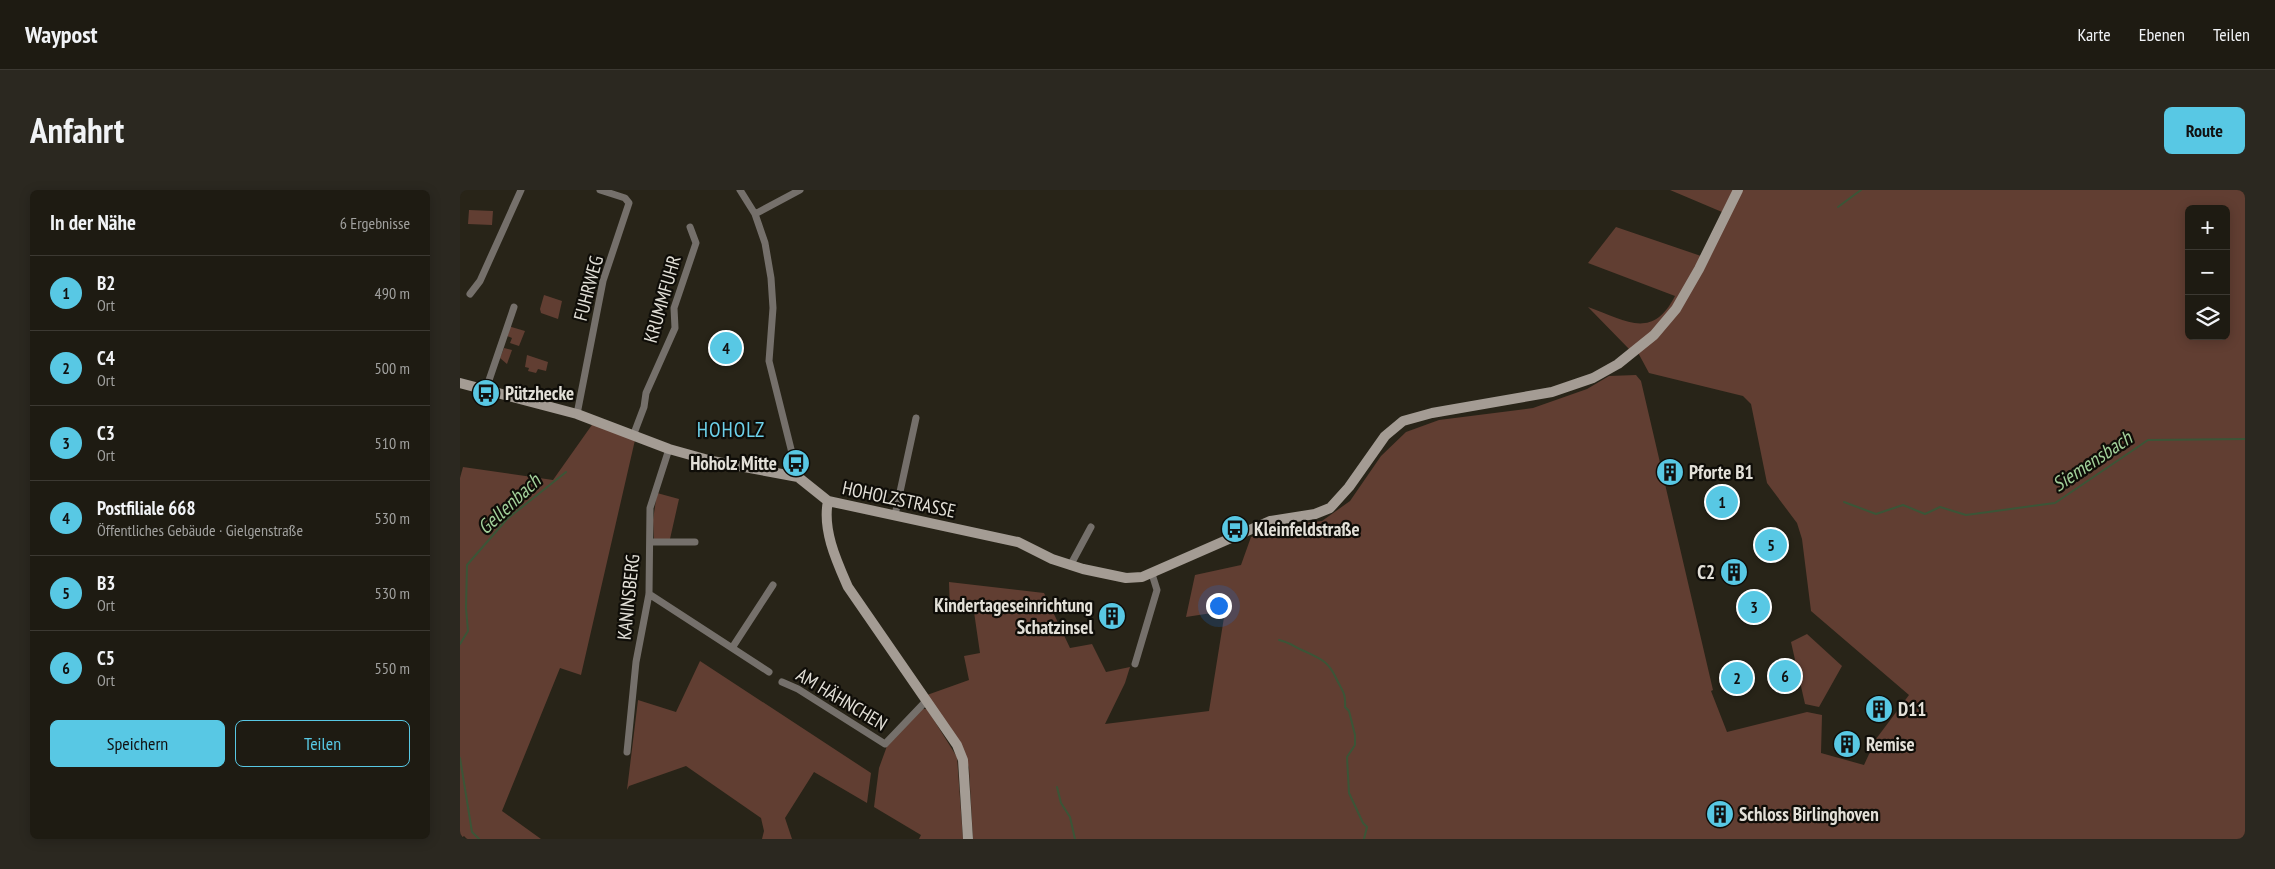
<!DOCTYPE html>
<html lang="de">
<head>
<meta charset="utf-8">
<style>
  :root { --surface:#1e1b12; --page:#2b2820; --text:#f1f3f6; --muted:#a1a19f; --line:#3c3932; --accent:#58c8e4 }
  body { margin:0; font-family:"PT Sans Narrow",sans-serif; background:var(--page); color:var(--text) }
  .controls { position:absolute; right:15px; top:15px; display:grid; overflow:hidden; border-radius:8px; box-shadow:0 2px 12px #0003 }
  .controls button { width:45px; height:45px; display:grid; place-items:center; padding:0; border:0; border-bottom:1px solid var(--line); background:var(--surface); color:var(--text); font:25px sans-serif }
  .you { position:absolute; left:758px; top:415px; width:18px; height:18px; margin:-12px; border:4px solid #fff; border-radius:50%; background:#1a73e8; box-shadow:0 0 0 8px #1a73e833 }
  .badge { display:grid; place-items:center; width:32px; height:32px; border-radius:50%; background:var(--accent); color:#111; font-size:16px; font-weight:700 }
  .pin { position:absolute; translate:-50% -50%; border:2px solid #fff; box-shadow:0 1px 5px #0006 }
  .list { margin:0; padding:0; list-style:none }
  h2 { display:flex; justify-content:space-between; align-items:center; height:65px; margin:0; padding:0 20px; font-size:21px }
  h2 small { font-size:16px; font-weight:400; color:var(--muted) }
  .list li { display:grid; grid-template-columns:32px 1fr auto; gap:15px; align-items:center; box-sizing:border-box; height:75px; padding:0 20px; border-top:1px solid var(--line) }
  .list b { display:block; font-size:19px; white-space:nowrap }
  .list p { margin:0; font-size:16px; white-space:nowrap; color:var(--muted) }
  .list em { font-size:16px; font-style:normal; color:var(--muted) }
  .actions { display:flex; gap:10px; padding:15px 20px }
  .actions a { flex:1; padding:11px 0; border:1px solid var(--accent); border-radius:8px; text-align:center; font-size:18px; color:var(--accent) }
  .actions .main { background:var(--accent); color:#111 }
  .icon { flex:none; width:28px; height:28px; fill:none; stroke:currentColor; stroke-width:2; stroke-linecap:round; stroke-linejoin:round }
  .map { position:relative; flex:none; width:1785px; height:649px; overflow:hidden; border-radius:8px }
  header { display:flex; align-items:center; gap:30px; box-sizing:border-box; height:70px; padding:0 25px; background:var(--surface); border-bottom:1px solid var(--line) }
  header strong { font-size:24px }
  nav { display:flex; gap:28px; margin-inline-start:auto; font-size:18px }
  .intro { display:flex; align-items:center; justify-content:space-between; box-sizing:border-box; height:120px; padding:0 30px }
  h1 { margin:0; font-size:35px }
  .button { padding:12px 22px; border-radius:8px; background:var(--accent); color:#111; font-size:18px; font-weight:700 }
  main { display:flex; gap:30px; padding:0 30px }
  aside { flex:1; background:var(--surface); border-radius:8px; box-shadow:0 2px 12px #0003 }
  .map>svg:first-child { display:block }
  .green { fill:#613e32; fill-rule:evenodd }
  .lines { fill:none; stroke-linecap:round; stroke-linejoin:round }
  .stream { stroke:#3b5537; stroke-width:2 }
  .street { stroke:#75706b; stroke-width:7 }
  .secondary { stroke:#a49c94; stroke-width:10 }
  .labels { text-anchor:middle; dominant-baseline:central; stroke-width:4.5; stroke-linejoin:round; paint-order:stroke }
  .street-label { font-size:19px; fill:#e3e0d8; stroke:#0f0d08 }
  .poi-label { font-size:19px; font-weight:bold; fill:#e3e0d8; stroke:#0f0d08; text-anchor:start }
  .water-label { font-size:20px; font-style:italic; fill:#a2d09a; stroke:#0f0d08 }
  .quarter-label { font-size:21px; letter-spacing:1px; fill:#6dd1ea; stroke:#0f0d08 }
</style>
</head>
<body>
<header>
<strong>Waypost</strong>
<nav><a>Karte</a><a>Ebenen</a><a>Teilen</a></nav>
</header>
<div class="intro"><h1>Anfahrt</h1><a class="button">Route</a></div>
<main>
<aside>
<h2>In der Nähe<small>6 Ergebnisse</small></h2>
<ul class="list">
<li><span class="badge">1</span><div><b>B2</b><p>Ort</p></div><em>490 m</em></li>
<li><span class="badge">2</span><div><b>C4</b><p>Ort</p></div><em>500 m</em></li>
<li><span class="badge">3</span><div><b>C3</b><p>Ort</p></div><em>510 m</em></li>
<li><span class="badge">4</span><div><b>Postfiliale 668</b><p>Öffentliches Gebäude · Gielgenstraße</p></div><em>530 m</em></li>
<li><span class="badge">5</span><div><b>B3</b><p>Ort</p></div><em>530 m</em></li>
<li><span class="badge">6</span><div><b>C5</b><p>Ort</p></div><em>550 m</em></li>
</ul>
<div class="actions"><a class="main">Speichern</a><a>Teilen</a></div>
</aside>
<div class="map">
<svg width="1785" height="649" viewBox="0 0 1785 649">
  <rect width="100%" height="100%" fill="#282418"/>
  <path class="green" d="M1210 0H1785V649H513L509 578 501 554 467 505 509 490 504 466 520 463 514 422H490L489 392 584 403 610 458 632 454 646 482 670 477 665 493 645 534 749 521 765 421 726 427 735 385 781 375 791 347 831 335 862 331 890 311 921 266 946 242 979 230 1073 218 1127 199 1149 186 1176 185 1181 191 1253 500 1251 501 1267 542 1347 522 1362 525 1361 563 1404 575 1416 549 1449 505 1351 421 1342 349 1337 333 1307 293 1291 214 1283 206 1189 183 1175 157 1170 160 1128 117C1165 130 1192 151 1215 106L1128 73 1156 37 1241 66 1262 22ZM1729 19H1766V146H1729Z
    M9 20 33 21 32 35 8 34Z
    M84 105 102 111 98 129 81 123 80 119Z
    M48 136 65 141 59 156 50 153 52 148 45 145Z
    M44 158 52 160 47 174 40 168Z
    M67 165 88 172 86 181 78 179 76 183 68 181 69 178 65 177Z
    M134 232 175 250 121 485 100 478 42 621 81 649H7L4 646 0 649V288L3 277 93 290Z
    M197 303 219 309 210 349H194L193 330Z
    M1347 444 1382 476 1359 517 1345 514 1331 452Z
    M240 471 411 583 407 613 354 582 325 628 332 649H302L304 641 301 628 226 576 169 596 167 600 178 510 216 522Z
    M462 519H467L497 567 503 649H459L461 645 414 617 419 578 427 556Z"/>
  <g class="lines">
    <path class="stream" d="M1378 17 1401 0
      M1384 312 1416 324 1443 315 1465 324 1480 317 1506 325 1595 313 1688 250 1785 249
      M819 450C829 452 835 457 844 461 861 469 868 471 876 488 882 501 886 502 885 517L889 521 895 545V555L887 567 889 603 903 633 907 637 904 649
      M0 454 8 441 6 418 7 375 47 329 106 282
      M0 568 12 642 19 649
      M597 597 601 613 610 627 615 649"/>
    <path class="street" d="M280 0 295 24 305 53 311 88 313 118 309 171 338 287
      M295 24 340 0
      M10 104 20 91 61 0
      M26 199 54 117
      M117 224 143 91 169 13 165 8 140 0
      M173 246 184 217 186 203 215 138 214 118 236 53 230 37
      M435 325 456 228
      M190 352H235
      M610 376 631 337
      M189 404 309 482
      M272 458 313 395
      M675 474 697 400 692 384
      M322 492 338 499 425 554 467 510
      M167 562 176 472 189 404 190 318 209 259"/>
    <path class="secondary" d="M0 193 117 224 209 259 252 271 338 287 368 311 558 352 592 369 623 379 666 388 682 387 810 331 855 324 870 318 889 297 925 246 943 231 972 223 1092 202 1133 188 1158 174 1194 145 1216 119 1239 79 1278 0
      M368 311C362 340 377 372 388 397L497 555 503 570 508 649"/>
  </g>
  <defs>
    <g id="bus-disc" transform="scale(1.4375)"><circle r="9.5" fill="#58c8e4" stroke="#0f0d08"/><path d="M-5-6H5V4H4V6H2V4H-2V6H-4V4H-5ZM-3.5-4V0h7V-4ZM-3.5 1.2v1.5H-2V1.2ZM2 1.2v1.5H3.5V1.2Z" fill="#111"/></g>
    <g id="building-disc" transform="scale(1.4375)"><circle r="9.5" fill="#58c8e4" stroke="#0f0d08"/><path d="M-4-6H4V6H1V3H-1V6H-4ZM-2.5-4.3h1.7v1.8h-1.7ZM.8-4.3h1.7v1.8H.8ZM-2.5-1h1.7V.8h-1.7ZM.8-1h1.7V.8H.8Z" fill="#111"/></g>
  </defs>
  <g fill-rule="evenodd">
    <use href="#bus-disc" x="26" y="203"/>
    <use href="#bus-disc" x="336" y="273"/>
    <use href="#building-disc" x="1210" y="282"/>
    <use href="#bus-disc" x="775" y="339"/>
    <use href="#building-disc" x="1274" y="382"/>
    <use href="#building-disc" x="652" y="426"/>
    <use href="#building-disc" x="1419" y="519"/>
    <use href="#building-disc" x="1387" y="554"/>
    <use href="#building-disc" x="1260" y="624"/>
  </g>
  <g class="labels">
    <g class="street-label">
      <text transform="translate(128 98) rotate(-75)">FUHRWEG</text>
      <text transform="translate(202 109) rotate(-74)">KRUMMFUHR</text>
      <text transform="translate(439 309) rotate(12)">HOHOLZSTRASSE</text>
      <text transform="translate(168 407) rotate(-84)">KANINSBERG</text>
      <text transform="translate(382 509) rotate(31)">AM HÄHNCHEN</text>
    </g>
    <g class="poi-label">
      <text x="45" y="203">Pützhecke</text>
      <text x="317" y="273" text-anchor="end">Hoholz Mitte</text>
      <text x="1229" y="282">Pforte B1</text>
      <text x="794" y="339">Kleinfeldstraße</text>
      <text x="1255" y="382" text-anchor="end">C2</text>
      <text x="633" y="415" text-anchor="end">Kindertageseinrichtung<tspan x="633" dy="22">Schatzinsel</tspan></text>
      <text x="1438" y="519">D11</text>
      <text x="1406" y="554">Remise</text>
      <text x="1279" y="624">Schloss Birlinghoven</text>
    </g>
    <g class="water-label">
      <text transform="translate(1632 271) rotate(-34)">Siemensbach</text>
      <text transform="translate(49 314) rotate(-43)">Gellenbach</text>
    </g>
    <g class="quarter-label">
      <text x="271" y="239">HOHOLZ</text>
    </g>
  </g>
</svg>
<div class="controls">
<button>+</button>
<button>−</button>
<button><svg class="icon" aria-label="layers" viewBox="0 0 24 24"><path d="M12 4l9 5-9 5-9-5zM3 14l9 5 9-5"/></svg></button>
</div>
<div class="you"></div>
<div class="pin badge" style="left:1262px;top:312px">1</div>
<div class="pin badge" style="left:1277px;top:488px">2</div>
<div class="pin badge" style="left:1294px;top:417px">3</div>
<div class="pin badge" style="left:266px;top:158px">4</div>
<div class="pin badge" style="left:1311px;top:355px">5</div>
<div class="pin badge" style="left:1325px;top:486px">6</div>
</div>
</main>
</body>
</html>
